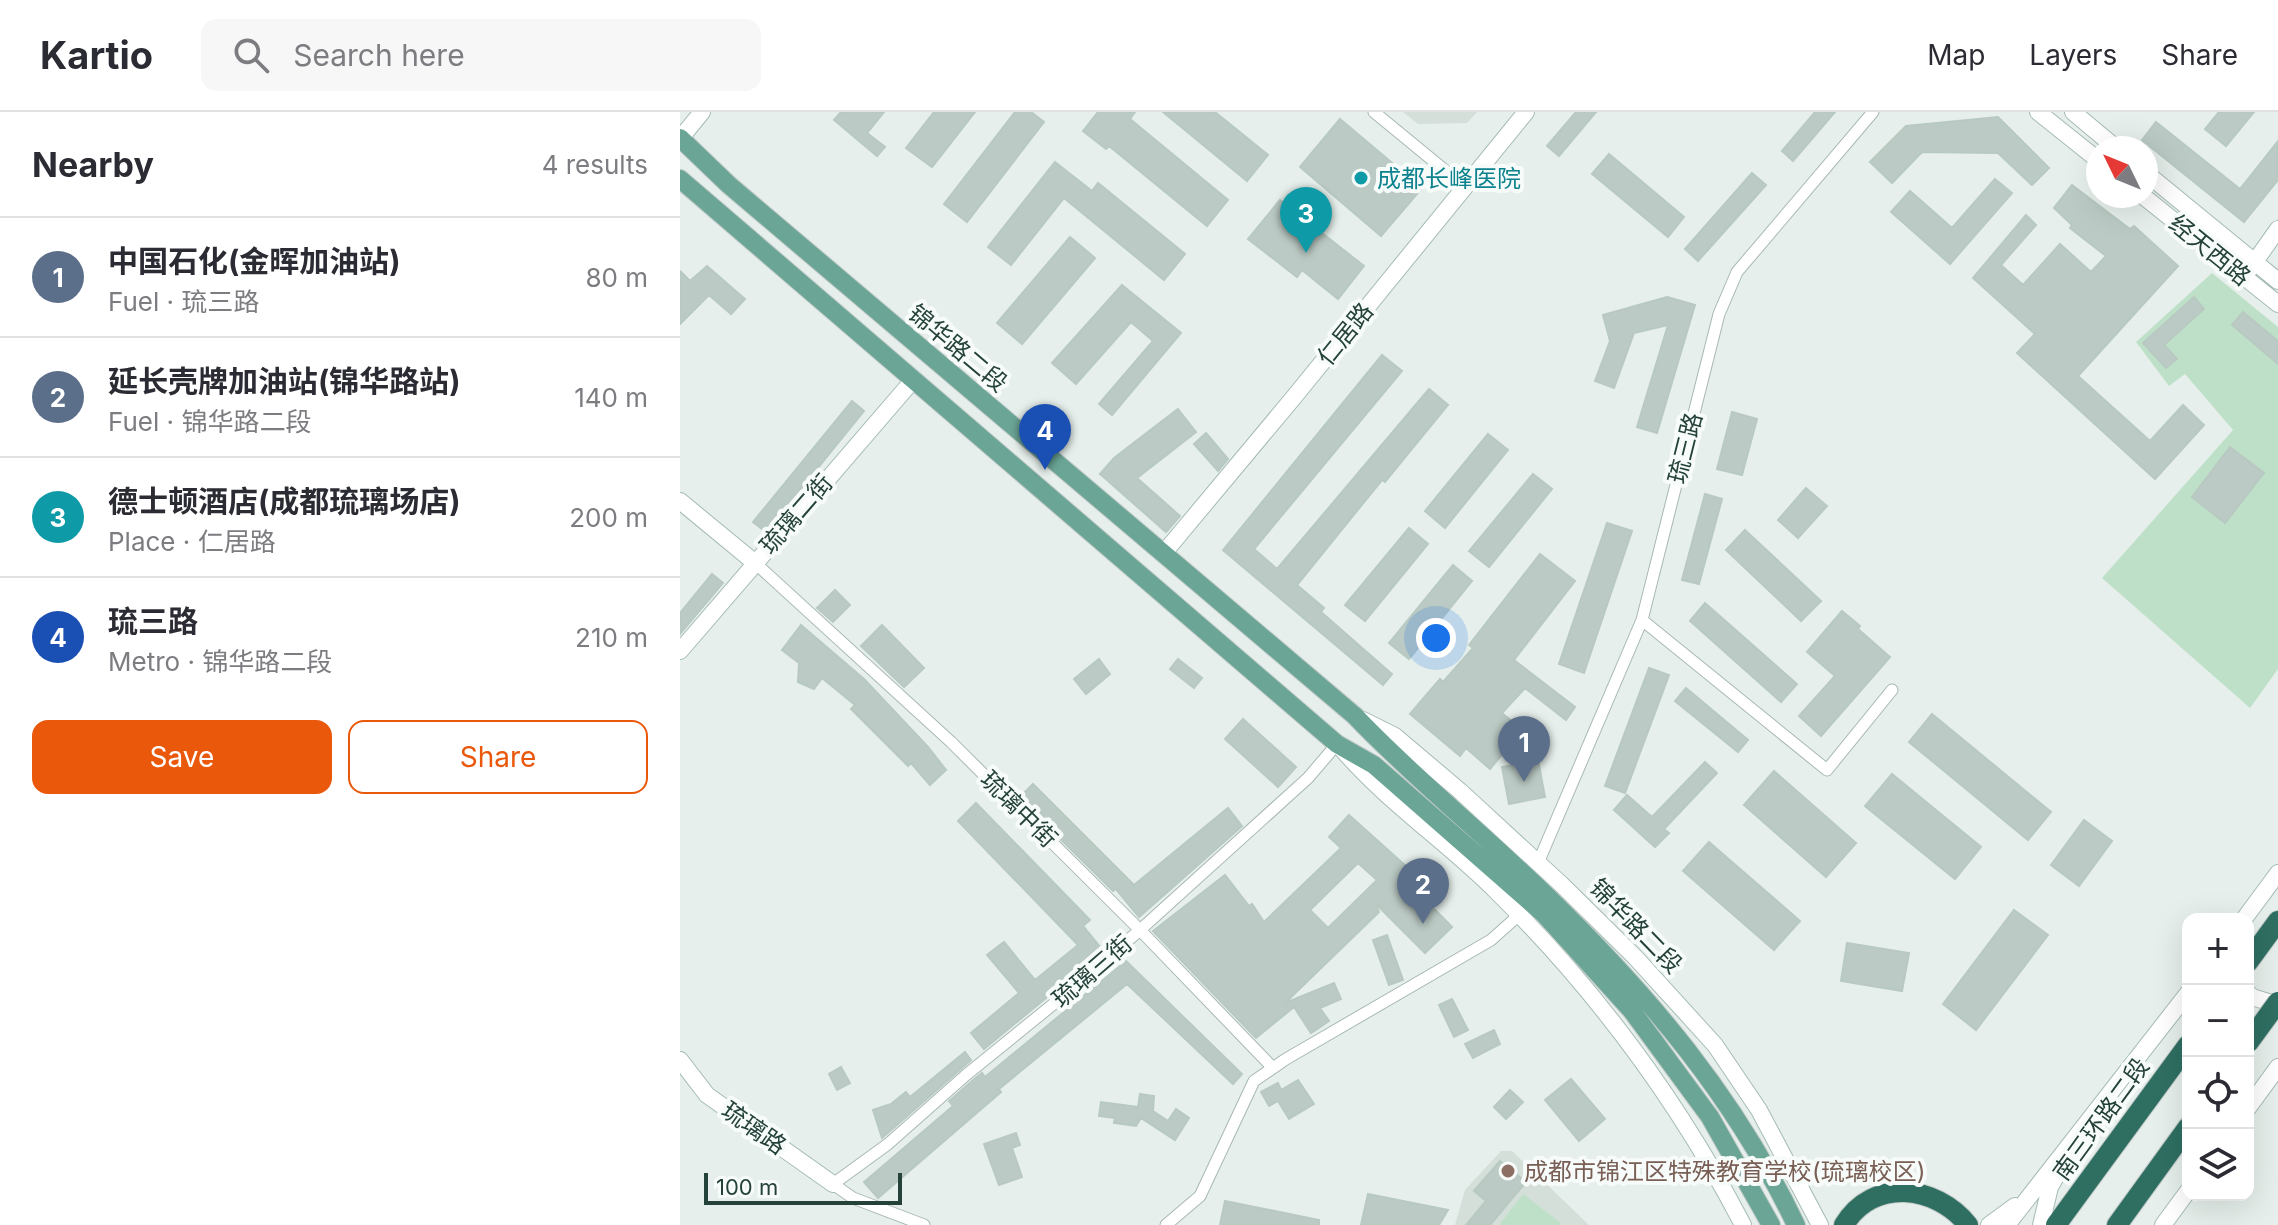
<!DOCTYPE html>
<html lang="en">
<head>
<meta charset="utf-8">
<style>
  :root { --surface:#fff; --page:#f7f7f7; --text:#2b2b33; --muted:#7c7c81; --line:#e1e1e2; --accent:#ea580c }
  body { margin:0; font-family:Inter,"Noto Sans SC",sans-serif; background:var(--page); color:var(--text) }
  .controls { position:absolute; right:24px; bottom:24px; display:grid; overflow:hidden; border-radius:16px; box-shadow:0 8px 32px #0002 }
  .controls button { width:72px; height:72px; display:grid; place-items:center; padding:0; border:0; border-bottom:2px solid var(--line); background:var(--surface); color:var(--text); font:40px sans-serif }
  .compass { position:absolute; left:1406px; top:24px; width:72px; height:72px; border-radius:50%; background:var(--surface); box-shadow:0 8px 32px #0002; rotate:313deg }
  .scale { position:absolute; left:24px; bottom:20px; width:198px; box-sizing:border-box; padding-left:8px; border:4px solid #24423a; border-top:0; font-size:22px; line-height:28px; white-space:nowrap; color:#24423a; -webkit-text-stroke:6px #f7fbf9; paint-order:stroke }
  .you { position:absolute; left:756px; top:526px; width:28px; height:28px; margin:-20px; border:6px solid #fff; border-radius:50%; background:#1a73e8; box-shadow:0 0 0 12px #1a73e833 }
  .badge { display:grid; place-items:center; width:52px; height:52px; border-radius:50%; background:var(--accent); color:#fff; font-size:26px; font-weight:700 }
  .pin { position:absolute; translate:-50% -66px; filter:drop-shadow(0 2px 4px #0008) }
  .pin::after { content:''; position:absolute; top:42px; width:28px; height:24px; background:inherit; clip-path:polygon(0 0,100% 0,50% 100%) }
  .list { margin:0; padding:0; list-style:none }
  h2 { display:flex; justify-content:space-between; align-items:center; height:104px; margin:0; padding:0 32px; font-size:34px }
  h2 small { font-size:26px; font-weight:400; color:var(--muted) }
  .list li { display:grid; grid-template-columns:52px 1fr auto; gap:24px; align-items:center; box-sizing:border-box; height:120px; padding:0 32px; border-top:2px solid var(--line) }
  .list b { display:block; font-size:30px; white-space:nowrap }
  .list p { margin:0; font-size:26px; white-space:nowrap; color:var(--muted) }
  .list em { font-size:26px; font-style:normal; color:var(--muted) }
  .actions { display:flex; gap:16px; padding:24px 32px }
  .actions a { flex:1; padding:18px 0; border:2px solid var(--accent); border-radius:16px; text-align:center; font-size:28px; color:var(--accent) }
  .actions .main { background:var(--accent); color:#fff }
  .icon { flex:none; width:44px; height:44px; fill:none; stroke:currentColor; stroke-width:2; stroke-linecap:round; stroke-linejoin:round }
  .map { position:relative; flex:none; width:1598px; height:1113px; overflow:hidden }
  header { display:flex; align-items:center; gap:48px; box-sizing:border-box; height:112px; padding:0 40px; background:var(--surface); border-bottom:2px solid var(--line) }
  header strong { font-size:38px }
  nav { display:flex; gap:44px; margin-inline-start:auto; font-size:28px }
  .search { width:560px; height:72px; background:var(--page); display:flex; align-items:center; gap:20px; box-sizing:border-box; padding:0 28px; border-radius:16px; color:var(--muted); font-size:30px }
  main { display:flex }
  aside { flex:1; background:var(--surface) }
  .map>svg:first-child { display:block }
  .built { fill:#d4dfda }
  .green { fill:#bfe0c8 }
  .building { fill:#bbcac4; stroke:#b8c9c2; stroke-width:2; fill-rule:evenodd }
  .lines { fill:none; stroke-linecap:round; stroke-linejoin:round }
  .street-casing { stroke:#a8b8b2; stroke-width:13 }
  .secondary-casing { stroke:#a4bbb3; stroke-width:18 }
  .primary-casing { stroke:#c2cac8; stroke-width:20 }
  .highway-casing { stroke:#c2cac8; stroke-width:22 }
  .street { stroke:#fff; stroke-width:11 }
  .secondary { stroke:#fff; stroke-width:16 }
  .primary { stroke:#6aa596; stroke-width:18 }
  .highway { stroke:#2f6f62; stroke-width:20 }
  .highway-bridge-casing { stroke:#c2cac8; stroke-width:22; stroke-linecap:butt }
  .highway-bridge { stroke:#2f6f62; stroke-width:20 }
  .culture-dot { fill:#0f9aa8; stroke:#f7fbf9; stroke-width:3 }
  .education-dot { fill:#8d6e63; stroke:#f7fbf9; stroke-width:3 }
  .labels { text-anchor:middle; dominant-baseline:central; stroke-width:8; stroke-linejoin:round; paint-order:stroke }
  .culture-label { font-size:24px; fill:#0d838f; stroke:#f7fbf9; text-anchor:start }
  .street-label { font-size:24px; fill:#24423a; stroke:#f7fbf9 }
  .education-label { font-size:24px; fill:#785e54; stroke:#f7fbf9; text-anchor:start }
</style>
</head>
<body>
<header>
<strong>Kartio</strong>
<div class="search"><svg class="icon" aria-label="search" viewBox="0 0 24 24"><circle cx="10" cy="10" r="6"/><path d="M15 15l6 6"/></svg>Search here</div>
<nav><a>Map</a><a>Layers</a><a>Share</a></nav>
</header>
<main>
<aside>
<h2>Nearby<small>4 results</small></h2>
<ul class="list">
<li><span class="badge" style="background:#5c6f8a">1</span><div><b>中国石化(金晖加油站)</b><p>Fuel · 琉三路</p></div><em>80 m</em></li>
<li><span class="badge" style="background:#5c6f8a">2</span><div><b>延长壳牌加油站(锦华路站)</b><p>Fuel · 锦华路二段</p></div><em>140 m</em></li>
<li><span class="badge" style="background:#0f9aa8">3</span><div><b>德士顿酒店(成都琉璃场店)</b><p>Place · 仁居路</p></div><em>200 m</em></li>
<li><span class="badge" style="background:#1a4fb4">4</span><div><b>琉三路</b><p>Metro · 锦华路二段</p></div><em>210 m</em></li>
</ul>
<div class="actions"><a class="main">Save</a><a>Share</a></div>
</aside>
<div class="map">
<svg width="1598" height="1113" viewBox="0 0 1598 1113">
  <rect width="100%" height="100%" fill="#e6efeb"/>
  <path class="built" d="M723 0H797L787 11 738 12Z
    M821 1039H832L909 1113H775L785 1078Z"/>
  <path class="green" d="M1532 161 1598 215V557L1570 596 1422 466 1553 318 1505 262 1489 274 1456 230Z
    M843 1082 881 1111 879 1113H819Z"/>
  <path class="building" d="M161 0H204L187 21 205 35 197 44 154 8Z
    M254 0H295L252 55 226 36Z
    M335 0H351L364 10 287 110 264 92Z
    M418 0H455L450 7 548 88 527 114 429 34 426 37 403 19Z
    M483 0H535L588 43 567 69Z
    M896 0H916L879 44 867 34Z
    M1135 0H1155L1113 49 1102 39Z
    M1539 0H1574L1546 34 1525 17Z
    M1318 5 1369 56 1352 73 1318 41 1242 40 1212 71 1190 50 1226 14Z
    M660 7 742 76 701 124 620 55Z
    M1476 10 1560 77 1598 29V68L1564 110 1462 28Z
    M929 42 1004 105 988 125 912 62Z
    M375 50 412 79 418 71 505 142 484 168 384 86 331 153 308 135Z
    M1072 61 1086 73 1018 149 1005 137Z
    M1315 67 1332 81 1270 152 1211 100 1230 79 1272 116Z
    M1392 73 1450 117 1454 114 1498 154 1398 264 1470 329 1503 293 1524 313 1475 367 1337 241 1355 222 1293 166 1346 103 1356 113 1321 153 1343 173 1380 132 1411 160 1426 144 1390 116 1392 113 1374 96Z
    M600 88 684 154 658 187 622 158 617 165 568 127Z
    M390 125 415 146 342 232 317 211Z
    M27 154 65 187 51 202 29 183 0 212V159L10 169Z
    M442 173 501 221 432 303 419 292 473 229 451 210 396 272 372 251Z
    M987 185 1015 193 977 321 957 315 988 213 954 221 934 276 915 269 930 229 923 203Z
    M1514 185 1524 197 1484 233 1497 247 1486 256 1463 231Z
    M1563 200 1598 229V252L1552 213Z
    M702 243 722 259 574 437 597 457 749 277 768 293 705 370 702 368 617 473 644 496 641 500 712 562 703 573 543 438Z
    M172 289 184 299 86 420 73 410Z
    M498 297 516 320 457 366 500 404 486 420 420 362 434 346Z
    M1052 300 1077 307 1062 363 1037 357Z
    M526 321 548 347 538 359 514 332Z
    M808 322 828 338 765 416 745 399Z
    M1550 335 1584 361 1545 411 1512 385Z
    M853 362 872 377 809 455 789 439Z
    M1126 376 1147 394 1118 426 1098 408Z
    M1025 382 1042 387 1019 472 1002 468Z
    M927 411 952 419 904 561 879 552Z
    M729 416 748 432 685 509 665 493Z
    M1065 418 1141 489 1121 509 1046 438Z
    M860 442 895 469 834 548 895 595 886 608 845 576 822 601 842 618 810 657 786 636 780 644 730 602 760 567 763 570 793 536 789 533Z
    M773 453 792 469 729 547 709 531Z
    M32 462 43 471 0 522V501Z
    M155 478 170 493 153 510 137 496Z
    M1025 491 1117 572 1101 590 1010 509Z
    M1162 499 1180 514 1178 517 1210 545 1141 624 1119 604 1155 564 1127 540Z
    M121 513 184 567 248 635 266 658 250 673 231 651 228 654 171 597 175 593 142 566 134 577 118 570 119 551 102 538Z
    M202 513 244 556 224 575 181 534Z
    M419 547 430 562 406 582 394 567Z
    M498 547 522 566 514 576 490 557Z
    M969 556 989 563 945 681 925 674Z
    M1006 576 1068 628 1058 640 995 589Z
    M1252 602 1371 700 1348 728 1229 630Z
    M563 607 616 655 598 675 545 627Z
    M858 648 865 685 829 692 822 655Z
    M1025 650 1037 661 984 717 989 721 975 735 934 698 947 683 972 705Z
    M1094 659 1176 731 1146 765 1064 693Z
    M1212 662 1301 735 1275 767 1185 694Z
    M353 672 454 773 548 696 562 714 459 805 436 777 433 779 339 686Z
    M296 691 410 808 403 814 421 836 408 846 411 849 304 937 291 921 339 881 307 843 324 830 355 868 398 833 278 709Z
    M669 703 736 763 729 771 772 815 745 841 695 791 699 800 605 891 654 871 661 887 640 896 649 909 631 921 614 895 576 926 473 819 545 763 569 794 572 792 584 810 661 736 649 725ZM678 751 697 768 648 816 630 798Z
    M1404 708 1432 729 1399 774 1371 753Z
    M1029 730 1120 809 1094 838 1003 759Z
    M1334 798 1368 823 1296 918 1263 892Z
    M707 823 723 868 709 873 693 828Z
    M1167 831 1229 841 1222 879 1161 869Z
    M446 849 562 962 553 972 447 872 319 977 321 980 198 1086 184 1070 273 994 269 989 292 969 302 961 305 965Z
    M772 887 788 918 774 925 759 893Z
    M814 918 820 932 793 946 785 932Z
    M285 940 291 948 202 1026 193 998 211 992 226 980 230 985Z
    M161 955 170 971 157 978 149 962Z
    M891 967 925 1007 899 1029 865 988Z
    M618 968 634 992 609 1007 598 989 589 994 581 980 598 971 601 978Z
    M830 978 843 990 826 1007 814 995Z
    M460 982 474 984 473 999 488 1009 496 997 509 1006 495 1028 461 1006 456 1014 434 1011 435 1006 419 1004 421 990 458 995Z
    M336 1021 340 1033 332 1036 342 1065 319 1073 304 1032Z
    M820 1049 846 1070 810 1113H786L806 1089 794 1079Z
    M688 1082 768 1098 759 1113H681Z
    M545 1089 639 1108V1113H540Z"/>
  <g class="lines">
    <g class="street-casing">
      <path id="street" d="M694 0 784 74
        M74 450 271 630 460 818 593 956
        M962 508 1147 658 1212 578
        M858 751 962 508 1039 202 1057 160 1193 0
        M244 1113 173 1086 153 1072 208 1032 286 963 376 890 460 818 628 666 657 632
        M486 1113 520 1084 574 969 606 947 811 828 839 803"/>
    </g>
    <g class="secondary-casing">
      <path id="secondary" d="M1358 0 1418 48
        M1393 0 1436 36
        M0 27 22 0
        M1466 61 1598 169
        M1463 84 1598 192
        M1569 158 1598 117
        M0 389 74 450
        M483 442 614 285 846 0
        M0 539 234 267
        M683 608 715 624 780 679 881 772 955 845 1035 933 1079 998 1140 1113
        M661 636C707 690 767 730 817 780 916 878 999 990 1063 1113
        M1564 807 1598 761
        M1568 881 1572 885 1598 893
        M0 948 27 983 153 1072
        M1568 996 1598 955
        M1309 1113 1335 1094
        M1327 1113 1508 881
        M1361 1113 1370 1075 1378 1061
        M1483 1113 1508 1079"/>
    </g>
    <g class="primary-casing">
      <path id="primary" d="M0 26 49 73 675 604C736 668 806 724 869 786 970 885 1055 985 1116 1113
        M0 67 657 632 694 653 864 802 952 899 1030 1005 1091 1113"/>
    </g>
    <g class="highway-casing">
      <path id="highway" d="M1568 850 1598 809
        M1164 1113C1193 1065 1256 1073 1288 1113
        M1376 1113 1508 933
        M1437 1113 1508 1015"/>
    </g>
    <use href="#street" class="street"/>
    <use href="#secondary" class="secondary"/>
    <use href="#primary" class="primary"/>
    <use href="#highway" class="highway"/>
    <g class="highway-bridge-casing">
      <path id="highway-bridge" d="M1568 931 1598 890"/>
    </g>
    <use href="#highway-bridge" class="highway-bridge"/>
  </g>
  <circle class="culture-dot" cx="681" cy="66" r="8"/>
  <circle class="education-dot" cx="828" cy="1059" r="8"/>
  <g class="labels">
    <g class="culture-label">
      <text x="697" y="66">成都长峰医院</text>
    </g>
    <g class="street-label">
      <text transform="translate(1530 138) rotate(39)">经天西路</text>
      <text transform="translate(665 222) rotate(-51)">仁居路</text>
      <text transform="translate(278 236) rotate(40)">锦华路二段</text>
      <text transform="translate(1005 336) rotate(-76)">琉三路</text>
      <text transform="translate(116 402) rotate(-49)">琉璃二街</text>
      <text transform="translate(339 697) rotate(45)">琉璃中街</text>
      <text transform="translate(956 814) rotate(46)">锦华路二段</text>
      <text transform="translate(412 859) rotate(-41)">琉璃三街</text>
      <text transform="translate(1421 1007) rotate(-54)">南三环路二段</text>
      <text transform="translate(74 1016) rotate(35)">琉璃路</text>
    </g>
    <g class="education-label">
      <text x="844" y="1059">成都市锦江区特殊教育学校(琉璃校区)</text>
    </g>
  </g>
</svg>
<div class="controls">
<button>+</button>
<button>−</button>
<button><svg class="icon" aria-label="locate" viewBox="0 0 24 24"><circle cx="12" cy="12" r="6"/><path d="M12 2v4M12 18v4M2 12h4M18 12h4"/></svg></button>
<button><svg class="icon" aria-label="layers" viewBox="0 0 24 24"><path d="M12 4l9 5-9 5-9-5zM3 14l9 5 9-5"/></svg></button>
</div>
<svg class="compass" viewBox="-18 -18 36 36"><path d="M0-13l5 13h-10z" fill="#e53935"/><path d="M0 13l5-13h-10z" fill="#7c7c81"/></svg>
<div class="scale">100 m</div>
<div class="you"></div>
<div class="pin badge" style="left:844px;top:670px;background:#5c6f8a">1</div>
<div class="pin badge" style="left:743px;top:812px;background:#5c6f8a">2</div>
<div class="pin badge" style="left:626px;top:141px;background:#0f9aa8">3</div>
<div class="pin badge" style="left:365px;top:358px;background:#1a4fb4">4</div>
</div>
</main>
</body>
</html>
